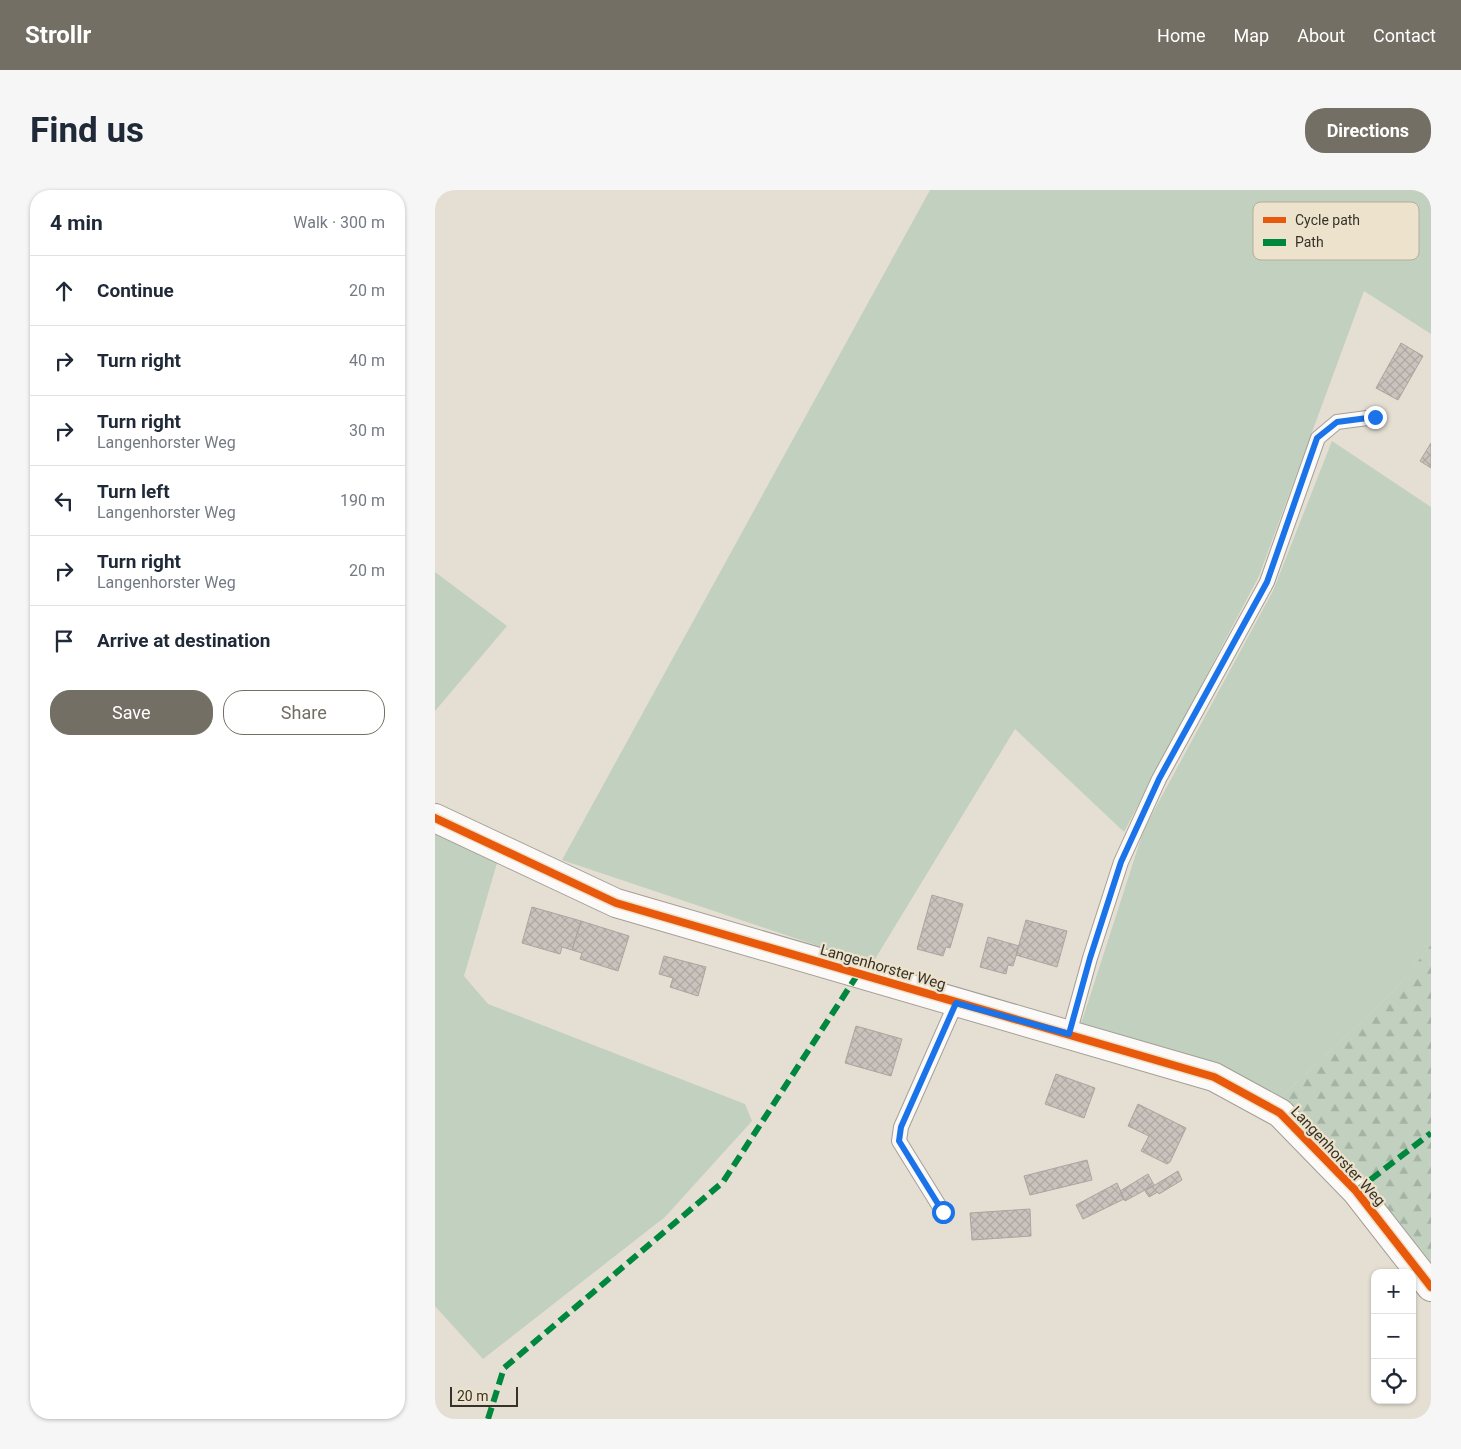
<!DOCTYPE html>
<html lang="en">
<head>
<meta charset="utf-8">
<style>
  :root { --surface:#fff; --page:#f6f6f7; --text:#1f2937; --muted:#747a83; --line:#e0e1e3; --accent:#746f64 }
  body { margin:0; font-family:Roboto,sans-serif; background:var(--page); color:var(--text) }
  .controls { position:absolute; right:15px; bottom:15px; display:grid; overflow:hidden; border-radius:10px; box-shadow:0 1px 4px #0004 }
  .controls button { width:45px; height:45px; display:grid; place-items:center; padding:0; border:0; border-bottom:1px solid var(--line); background:var(--surface); color:var(--text); font:25px sans-serif }
  .scale { position:absolute; left:15px; bottom:12px; width:68px; box-sizing:border-box; padding-left:5px; border:2px solid #373229; border-top:0; font-size:14px; line-height:18px; white-space:nowrap; color:#373229; -webkit-text-stroke:4px #ede2cb; paint-order:stroke }
  .stop { position:absolute; width:15px; height:15px; margin:-11px; border:4px solid #1a73e8; border-radius:50%; background:#fff }
  .stop.end { background:#1a73e8; border-color:#fff; box-shadow:0 1px 5px #0008 }
  .list { margin:0; padding:0; list-style:none }
  h2 { display:flex; justify-content:space-between; align-items:center; height:65px; margin:0; padding:0 20px; font-size:21px }
  h2 small { font-size:16px; font-weight:400; color:var(--muted) }
  .list li { display:grid; grid-template-columns:32px 1fr auto; gap:15px; align-items:center; box-sizing:border-box; height:70px; padding:0 20px; border-top:1px solid var(--line) }
  .list b { display:block; font-size:19px; white-space:nowrap }
  .list p { margin:0; font-size:16px; white-space:nowrap; color:var(--muted) }
  .list em { font-size:16px; font-style:normal; color:var(--muted) }
  .actions { display:flex; gap:10px; padding:15px 20px }
  .actions a { flex:1; padding:11px 0; border:1px solid var(--accent); border-radius:20px; text-align:center; font-size:18px; color:var(--accent) }
  .actions .main { background:var(--accent); color:#fff }
  .icon { flex:none; width:28px; height:28px; fill:none; stroke:currentColor; stroke-width:2; stroke-linecap:round; stroke-linejoin:round }
  .map { position:relative; flex:none; width:996px; height:1229px; overflow:hidden; border-radius:20px }
  header { display:flex; align-items:center; gap:30px; box-sizing:border-box; height:70px; padding:0 25px; background:var(--accent); color:#fff }
  header strong { font-size:24px }
  nav { display:flex; gap:28px; margin-inline-start:auto; font-size:18px }
  .intro { display:flex; align-items:center; justify-content:space-between; box-sizing:border-box; height:120px; padding:0 30px }
  h1 { margin:0; font-size:35px }
  .button { padding:12px 22px; border-radius:20px; background:var(--accent); color:#fff; font-size:18px; font-weight:700 }
  main { display:flex; gap:30px; padding:0 30px }
  aside { flex:1; background:var(--surface); border-radius:20px; box-shadow:0 1px 4px #0004 }
  .map>svg:first-child { display:block }
  .green { fill:#c1d0bf }
  .forest { fill:url(#forest-firs) }
  .building { fill:url(#building-cross-hatch); stroke:#aca49f }
  .lines { fill:none; stroke-linecap:round; stroke-linejoin:round }
  .service-casing { stroke:#a49f96; stroke-width:16 }
  .minor-casing { stroke:#a49f96; stroke-width:30 }
  .service { stroke:#fbfaf8; stroke-width:14 }
  .minor { stroke:#fbfaf8; stroke-width:28 }
  .quiet { stroke:#00873e; stroke-width:6; stroke-dasharray:12 6; stroke-linecap:butt }
  .cycleway-casing { stroke:#ede2cb; stroke-width:11 }
  .cycleway { stroke:#e8590c; stroke-width:8 }
  .route { stroke:#1a73e8; stroke-width:6 }
  .labels { text-anchor:middle; dominant-baseline:central; stroke-width:4.5; stroke-linejoin:round; paint-order:stroke }
  .street-label { font-size:15px; fill:#373229; stroke:#ede2cb }
  .key { fill:#ede2cb; stroke:#b6ad9a; stroke-width:1 }
  .key-label { font-size:14px; fill:#373229 }
</style>
</head>
<body>
<header>
<strong>Strollr</strong>
<nav><a>Home</a><a>Map</a><a>About</a><a>Contact</a></nav>
</header>
<div class="intro"><h1>Find us</h1><a class="button">Directions</a></div>
<main>
<aside>
<h2>4 min<small>Walk · 300 m</small></h2>
<ul class="list">
<li><svg class="icon" aria-label="ahead" viewBox="0 0 24 24"><path d="M12 20V5M6 11l6-6 6 6"/></svg><div><b>Continue</b></div><em>20 m</em></li>
<li><svg class="icon" aria-label="right" viewBox="0 0 24 24"><path d="M7 20v-9h11M14 6l5 5-5 5"/></svg><div><b>Turn right</b></div><em>40 m</em></li>
<li><svg class="icon" aria-label="right" viewBox="0 0 24 24"><path d="M7 20v-9h11M14 6l5 5-5 5"/></svg><div><b>Turn right</b><p>Langenhorster Weg</p></div><em>30 m</em></li>
<li><svg class="icon" aria-label="left" viewBox="0 0 24 24"><path d="M17 20v-9H6M10 6l-5 5 5 5"/></svg><div><b>Turn left</b><p>Langenhorster Weg</p></div><em>190 m</em></li>
<li><svg class="icon" aria-label="right" viewBox="0 0 24 24"><path d="M7 20v-9h11M14 6l5 5-5 5"/></svg><div><b>Turn right</b><p>Langenhorster Weg</p></div><em>20 m</em></li>
<li><svg class="icon" aria-label="arrive" viewBox="0 0 24 24"><path d="M6 21V4h12l-3 4 3 4H6"/></svg><div><b>Arrive at destination</b></div></li>
</ul>
<div class="actions"><a class="main">Save</a><a>Share</a></div>
</aside>
<div class="map">
<svg width="996" height="1229" viewBox="0 0 996 1229">
  <defs>
    <pattern id="forest-firs" width="22" height="20" patternUnits="userSpaceOnUse" patternTransform="scale(1.25)"><rect width="22" height="20" fill="#c1d0bf"/><path d="M5 1l3.5 6h-7zM16 11l3.5 6h-7z" fill="#a6b3a4"/></pattern>
    <pattern id="building-cross-hatch" width="8" height="8" patternUnits="userSpaceOnUse" patternTransform="scale(1.25)"><rect width="8" height="8" fill="#cac2bc"/><path d="M0 0l8 8M0 8l8-8" fill="none" stroke="#aea7a2"/></pattern>
  </defs>
  <rect width="100%" height="100%" fill="#e5dfd3"/>
  <path class="green" d="M495 0H996V144L929 101 824 386 689 642 580 539 437 774 127 670Z
    M897 251 996 317V755L957 803 843 910 645 837 709 639 838 401Z
    M0 382 72 436 0 521Z
    M0 637 64 666 29 786 53 814 310 914 317 931 230 1027 48 1169 0 1116Z"/>
  <path class="forest" d="M996 755V1079L843 910 957 803Z"/>
  <path class="building" d="M966 153 988 166 963 210 941 198Z
    M996 253V278L985 271Z
    M497 705 528 714 515 758 511 757 508 766 482 759Z
    M97 717 146 731 137 760 127 757 125 764 87 753Z
    M591 730 632 741 622 777 581 765Z
    M146 731 194 746 183 781 145 769 147 763 137 760Z
    M553 747 584 756 578 776 573 775 571 784 545 777Z
    M229 766 271 777 263 806 235 797 238 788 224 784Z
    M421 836 467 849 456 886 410 873Z
    M621 884 660 898 649 928 610 914Z
    M703 914 751 938 735 972 732 974 706 961 714 946 693 936Z
    M652 970 657 990 595 1005 589 986Z
    M743 981 747 990 724 1004 723 1002 714 1007 710 1001Z
    M713 984 719 995 690 1011 685 1001Z
    M682 993 689 1009 648 1029 641 1015Z
    M595 1019 596 1046 537 1050 535 1023Z"/>
  <g class="lines">
    <g class="service-casing">
      <path id="service" d="M634 844 655 768 686 672 724 589 832 392 883 248 902 232 940 227
        M508 1022 464 951 466 937 521 813"/>
    </g>
    <g class="minor-casing">
      <path id="minor" d="M0 628 181 713 779 887 845 923 921 1001 996 1097"/>
    </g>
    <use href="#service" class="service"/>
    <use href="#minor" class="minor"/>
    <path class="quiet" d="M921 1001 996 943
      M53 1229 69 1178 288 992 423 784
      M995 1229 996 1228"/>
    <g class="cycleway-casing">
      <path id="cycleway" d="M0 628 181 713 779 887 845 923 921 1001 996 1097"/>
    </g>
    <use href="#cycleway" class="cycleway"/>
  </g>
  <g class="lines">
    <path class="route" d="M508 1022 464 951 466 937 521 813 634 844 655 768 686 672 724 589 832 392 882 248 902 232 940 227"/>
  </g>
  <g class="labels">
    <g class="street-label">
      <text transform="translate(448 777) rotate(16)">Langenhorster Weg</text>
      <text transform="translate(903 966) rotate(47)">Langenhorster Weg</text>
    </g>
  </g>
  <rect x="818" y="12" width="166" height="58" rx="8" class="key"/>
  <rect x="828" y="27" width="23" height="6" fill="#e8590c"/>
  <rect x="828" y="49" width="23" height="7" fill="#00873e"/>
  <g class="key-label">
    <text x="860" y="35">Cycle path</text>
    <text x="860" y="57">Path</text>
  </g>
</svg>
<div class="controls">
<button>+</button>
<button>−</button>
<button><svg class="icon" aria-label="locate" viewBox="0 0 24 24"><circle cx="12" cy="12" r="6"/><path d="M12 2v4M12 18v4M2 12h4M18 12h4"/></svg></button>
</div>
<div class="scale">20 m</div>
<div class="stop" style="left:508px;top:1022px"></div>
<div class="stop end" style="left:940px;top:227px"></div>
</div>
</main>
</body>
</html>
